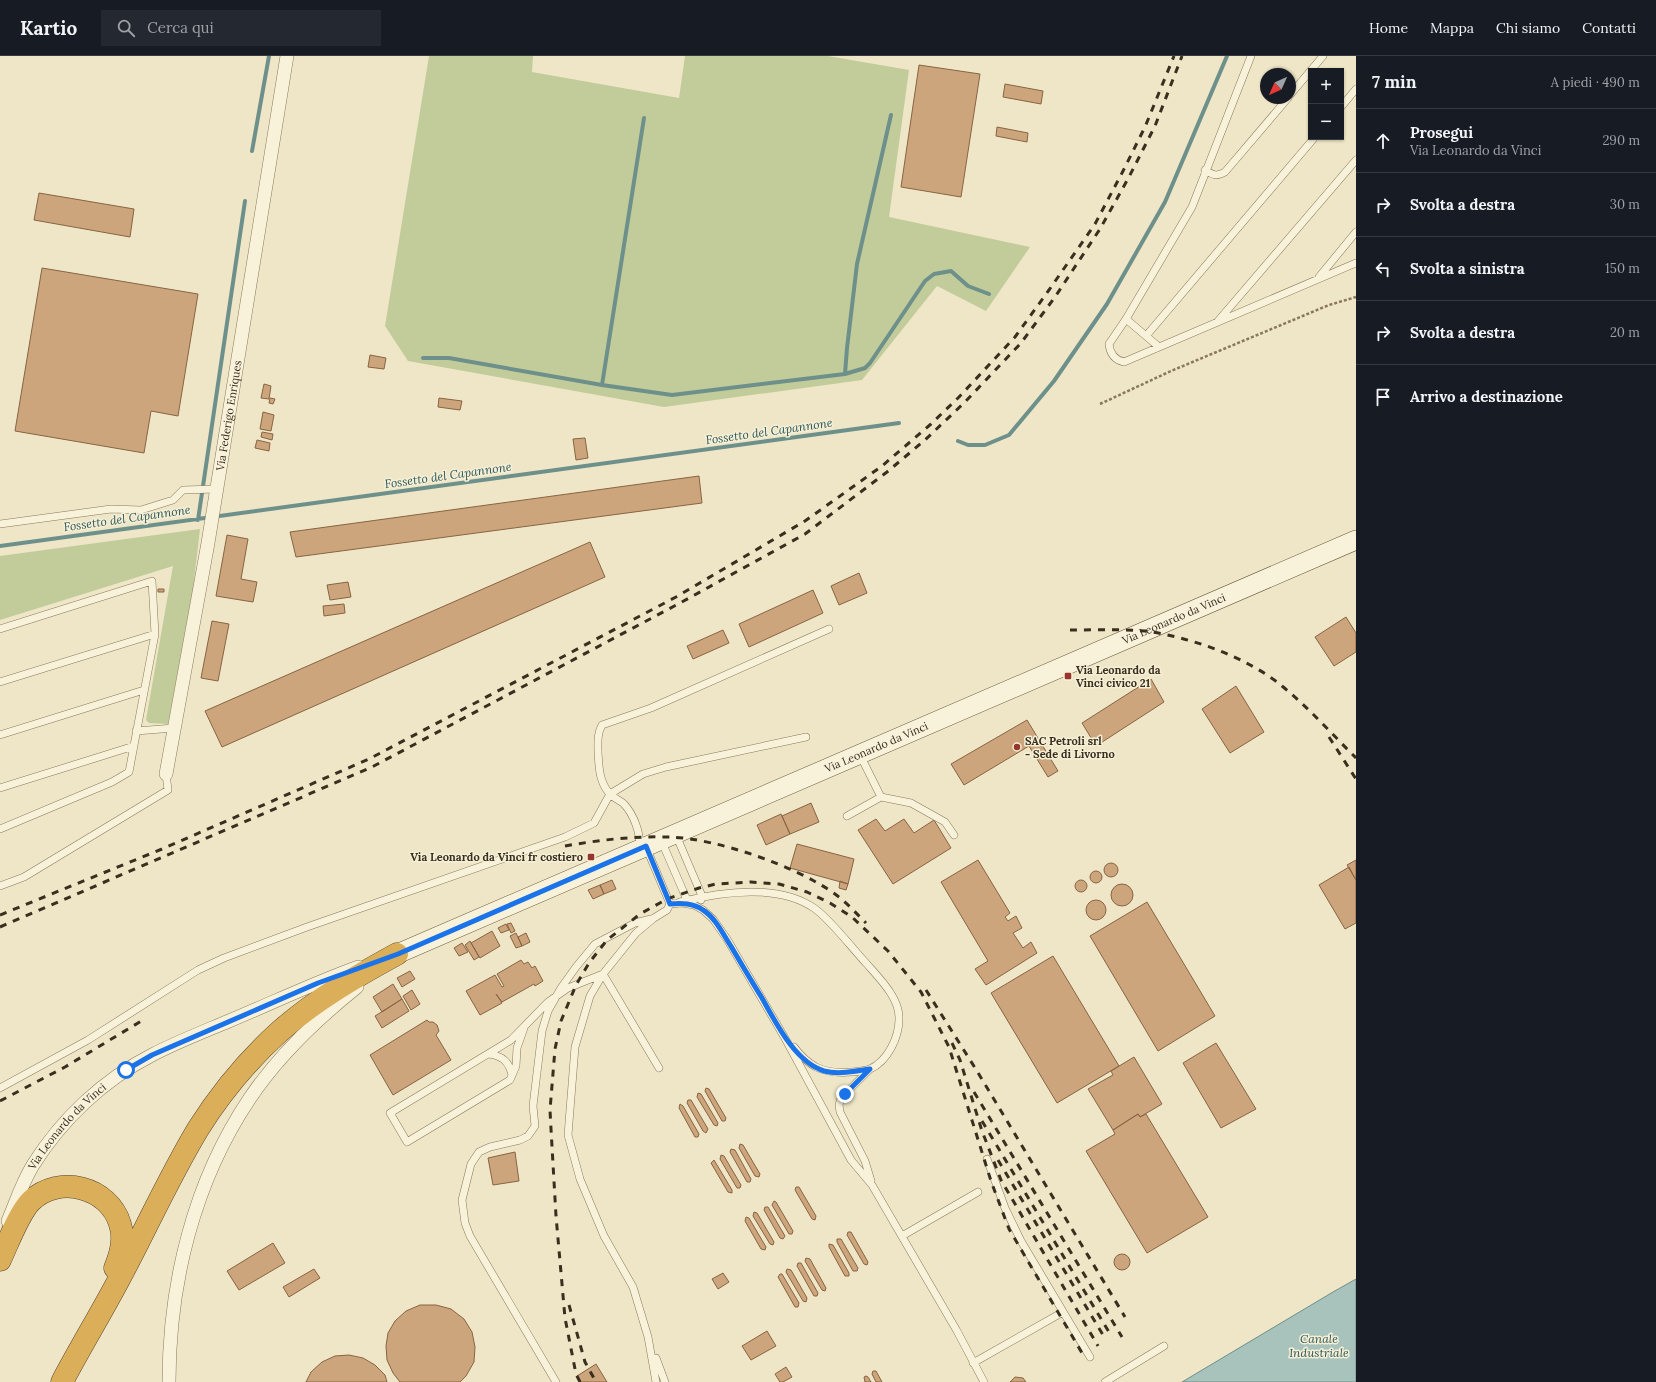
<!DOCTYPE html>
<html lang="it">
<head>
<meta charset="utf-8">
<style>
  :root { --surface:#171b24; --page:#242831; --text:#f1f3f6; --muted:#9ea1a6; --line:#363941 }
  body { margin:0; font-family:Lora,serif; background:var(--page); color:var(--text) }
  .controls { position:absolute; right:12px; top:12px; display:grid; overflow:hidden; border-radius:0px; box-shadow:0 1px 3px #0004 }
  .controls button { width:36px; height:36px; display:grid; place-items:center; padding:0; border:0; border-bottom:1px solid var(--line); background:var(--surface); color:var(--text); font:20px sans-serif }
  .compass { position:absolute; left:1260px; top:12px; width:36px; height:36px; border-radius:50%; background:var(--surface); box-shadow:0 1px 3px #0004; rotate:225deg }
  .stop { position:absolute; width:12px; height:12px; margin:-9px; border:3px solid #1a73e8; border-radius:50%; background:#fff }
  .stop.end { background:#1a73e8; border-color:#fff; box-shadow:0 1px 4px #0008 }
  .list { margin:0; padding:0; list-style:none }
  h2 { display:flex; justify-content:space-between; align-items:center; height:52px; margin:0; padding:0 16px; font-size:17px }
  h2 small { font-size:13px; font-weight:400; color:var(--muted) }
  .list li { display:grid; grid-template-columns:26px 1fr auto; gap:12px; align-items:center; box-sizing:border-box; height:64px; padding:0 16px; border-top:1px solid var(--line) }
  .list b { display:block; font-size:15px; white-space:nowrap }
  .list p { margin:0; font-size:13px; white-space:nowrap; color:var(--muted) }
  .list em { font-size:13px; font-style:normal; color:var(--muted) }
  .icon { flex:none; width:22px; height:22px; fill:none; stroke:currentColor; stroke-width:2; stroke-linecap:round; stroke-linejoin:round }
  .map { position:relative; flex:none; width:1356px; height:1326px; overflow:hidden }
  header { display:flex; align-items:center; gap:24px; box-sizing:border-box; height:56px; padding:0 20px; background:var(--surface); border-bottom:1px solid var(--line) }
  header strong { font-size:19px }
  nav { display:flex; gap:22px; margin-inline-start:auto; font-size:14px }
  .search { width:280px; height:36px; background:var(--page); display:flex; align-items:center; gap:10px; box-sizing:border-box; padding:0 14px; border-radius:0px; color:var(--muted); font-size:15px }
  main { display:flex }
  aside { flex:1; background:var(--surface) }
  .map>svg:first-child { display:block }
  .green { fill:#c2cc9a }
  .water { fill:#a8c2bc; stroke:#6e908b }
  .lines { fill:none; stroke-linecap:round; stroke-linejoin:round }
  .stream { stroke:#6e908b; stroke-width:4 }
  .building { fill:#cca57d; stroke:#886442 }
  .lane-casing { stroke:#89785c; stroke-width:8 }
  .street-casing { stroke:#89785c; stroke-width:14 }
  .secondary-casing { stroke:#6b593f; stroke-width:20 }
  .highway-casing { stroke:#574630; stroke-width:23 }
  .path { stroke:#89785c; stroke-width:2.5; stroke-dasharray:3 2; stroke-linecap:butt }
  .lane { stroke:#f9f2da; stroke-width:7 }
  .street { stroke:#f9f2da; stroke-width:13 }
  .secondary { stroke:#f9f2da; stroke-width:19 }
  .highway { stroke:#dbae59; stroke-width:22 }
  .rail { stroke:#3a2f1f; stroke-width:3; stroke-dasharray:7 7; stroke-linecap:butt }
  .route { stroke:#1a73e8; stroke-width:5 }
  .poi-dot { fill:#98362d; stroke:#f5efd6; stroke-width:1.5 }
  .labels { text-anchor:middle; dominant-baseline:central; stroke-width:3; stroke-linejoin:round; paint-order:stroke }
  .street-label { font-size:11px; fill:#3a2f1f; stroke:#f5efd6 }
  .poi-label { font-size:11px; font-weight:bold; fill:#3a2f1f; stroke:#f5efd6; text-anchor:start }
  .water-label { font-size:12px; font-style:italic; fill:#2f5859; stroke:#f5efd6 }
</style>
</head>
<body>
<header>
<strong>Kartio</strong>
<div class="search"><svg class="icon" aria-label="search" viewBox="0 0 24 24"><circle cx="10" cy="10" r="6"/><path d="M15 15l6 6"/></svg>Cerca qui</div>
<nav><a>Home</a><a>Mappa</a><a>Chi siamo</a><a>Contatti</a></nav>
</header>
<main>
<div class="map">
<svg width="1356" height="1326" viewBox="0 0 1356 1326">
  <rect width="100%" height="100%" fill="#eee6c6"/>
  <path class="green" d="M429 0H533L532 16 679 42 685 0H828L909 14 889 161 1030 191 986 255 937 230 862 324 664 351 408 305 385 270Z
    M200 473 193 533 168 668 149 667 146 664 173 510 0 564V500Z"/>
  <path class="water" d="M1356 1223V1326H1182L1333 1236Z"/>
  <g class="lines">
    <path class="stream" d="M252 95 269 0
      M423 302H449L602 329 672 339 845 318 865 312 870 307 925 225 934 218 951 215 968 230 989 238
      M845 318 847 292 857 208 891 59
      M602 329 644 62
      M958 385 968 389H985L1009 379 1054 325 1107 248 1165 146 1227 0
      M198 464 245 145
      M0 490 899 367"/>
  </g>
  <path class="building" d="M919 9 980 18 961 141 901 131Z
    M1005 28 1043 35 1041 48 1003 41Z
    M997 71 1028 77 1027 86 996 80Z
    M39 137 134 153 130 181 34 164Z
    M42 212 198 238 178 360 151 355 144 397 15 375Z
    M370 299 386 302 384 313 368 311Z
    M264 328 271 330 269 343 261 342Z
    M270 342 275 343 273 348 269 347Z
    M439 342 462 345 460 354 438 351Z
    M263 356 274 359 271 375 260 373Z
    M262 376 273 378 272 384 261 381Z
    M585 382 588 402 576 404 573 383Z
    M257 384 270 387 269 395 255 392Z
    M699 420 702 447 296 501 290 476Z
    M227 479 248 483 241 523 257 526 253 546 216 540Z
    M590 486 605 521 222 691 205 655Z
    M859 517 867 537 839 549 831 530Z
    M348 526 351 541 330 544 327 529Z
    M158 533H164V536H158Z
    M813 534 823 557 749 591 739 568Z
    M344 548 345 557 324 560 323 550Z
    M1346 561 1356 577V596L1334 610 1315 581Z
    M212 565 229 568 218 625 201 622Z
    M723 574 729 587 693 603 687 590Z
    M1151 623 1164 646 1096 690 1082 667Z
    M1236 630 1264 676 1230 697 1202 653Z
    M1027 664 1058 715 1048 721 1029 690 964 729 951 708Z
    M811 747 819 766 790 778 782 760Z
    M781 758 790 778 766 789 757 769Z
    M876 763 885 775 904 763 914 777 934 764 951 792 893 828 858 774Z
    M797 788 854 803 848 828 790 812Z
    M978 804 1010 857 1005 861 1008 865 1016 860 1022 872 1013 877 1023 892 1031 886 1037 897 986 929 975 913 988 905 941 826Z
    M1356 804V824L1347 809Z
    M1104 814a7 7 0 1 1 14 0a7 7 0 1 1-14 0Z
    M1349 811 1356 824V867L1345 873 1319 829Z
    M1090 821a6 6 0 1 1 12 0a6 6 0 1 1-12 0Z
    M1075 830a6 6 0 1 1 12 0a6 6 0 1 1-12 0Z
    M612 824 616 833 604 838 600 829Z
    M840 825 848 828 846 834 839 832Z
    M1111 839a11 11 0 1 1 22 0a11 11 0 1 1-22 0Z
    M600 829 604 838 593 843 588 834Z
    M1086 854a10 10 0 1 1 20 0a10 10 0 1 1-20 0Z
    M1147 846 1215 960 1158 995 1090 880Z
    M511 867 515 875 511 877 507 868Z
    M506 868 509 874 501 877 498 872Z
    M492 875 500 890 480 902 471 887Z
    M516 877 522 890 516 892 510 880Z
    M526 877 530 886 522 890 518 881Z
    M470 885 479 901 474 904 465 889Z
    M462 887 468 896 459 900 454 892Z
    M1053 900 1119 1010 1057 1047 991 937Z
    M521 904 524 908 528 906 532 912 535 910 543 925 535 930 534 928 502 946 496 938 502 947 480 959 466 935 495 919 502 931 504 930 497 918Z
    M410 915 415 923 402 931 397 922Z
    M393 928 402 943 382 956 373 941Z
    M412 934 420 948 411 954 403 940Z
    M402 943 409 955 382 972 375 960Z
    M427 964 429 966H433L437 969 439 975 436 979 451 1004 393 1039 370 999Z
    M1216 987 1256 1053 1221 1072 1183 1007Z
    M1134 1001 1162 1048 1140 1061 1138 1058 1113 1074 1088 1033 1113 1019 1111 1015Z
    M706 1032 709 1033 726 1062 725 1065H722L705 1035Z
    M698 1037 701 1038 718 1067 717 1070 714 1069 697 1041Z
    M688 1044H691L708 1073 706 1077 703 1075 687 1047Z
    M680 1048 683 1050 699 1078 698 1081H695L679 1052Z
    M1138 1058 1140 1061 1146 1058 1208 1161 1147 1197 1086 1095 1115 1078 1113 1074Z
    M740 1088 743 1089 760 1118 759 1121 755 1120 739 1092Z
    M731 1093 735 1094 751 1123 750 1126H747L730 1096Z
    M515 1096 519 1125 493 1129 488 1102Z
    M721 1099 724 1100 741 1129 740 1132H737L720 1103Z
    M714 1104 732 1134V1137L728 1136 711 1107Z
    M796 1131H799L816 1160 815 1164 812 1163 795 1134Z
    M774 1145 776 1146 793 1175 792 1178H789L772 1149Z
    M765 1151H768L785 1180 783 1183 780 1182 764 1154Z
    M754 1156 757 1157 774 1186 773 1189 770 1188 753 1160Z
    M746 1161 749 1162 766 1191 765 1194 761 1193 745 1165Z
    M848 1176H851L868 1206 867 1209 864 1208 847 1179Z
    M837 1183H841L858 1212 857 1215H853L837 1186Z
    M273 1187 285 1207 239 1234 227 1215Z
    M829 1188 833 1189 849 1217V1220H845L829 1191Z
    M1114 1206a8 8 0 1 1 16 0a8 8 0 1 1-16 0Z
    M806 1202 810 1203 826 1232 825 1235 822 1234 805 1205Z
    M798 1207H801L818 1237 817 1240H814L797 1210Z
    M314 1213 320 1222 289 1241 283 1231Z
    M787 1213 791 1214 807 1242 806 1246 803 1245 786 1216Z
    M723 1217 729 1226 718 1233 712 1223Z
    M780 1218H782L799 1247 798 1251H795L778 1221Z
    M420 1249H436L451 1253 464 1263 472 1276 475 1291 474 1306 466 1320 460 1326H400L393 1317 387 1304 386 1290 388 1277 395 1265 406 1255Z
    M767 1275 776 1290 751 1304 742 1290Z
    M349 1299 363 1302 375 1309 385 1319 387 1326H306L311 1316 322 1306 335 1300Z
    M596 1308 607 1326H581L577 1320Z
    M786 1311 792 1321 783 1326H780L775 1318Z
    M873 1315H876L882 1326H876L872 1318Z
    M866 1320 868 1321 871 1326H865L864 1321Z
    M1015 1321 1023 1322 1026 1326H1010Z"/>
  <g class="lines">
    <g class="lane-casing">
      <path id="lane" d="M1251 0 1192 151 1126 263 1109 288C1110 298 1115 304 1124 306L1356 207
        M1290 39 1323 0
        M1341 51 1356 33
        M1205 114C1213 119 1216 121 1225 116L1288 42
        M1319 221 1356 176
        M1126 263 1159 291
        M1218 265 1356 104
        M1146 280 1315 81
        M0 468 111 453 141 454 173 444 183 434 216 433
        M0 573 152 525 155 578 129 716 112 726 0 773
        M0 626 155 578
        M136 675 174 672
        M0 679 144 634
        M860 699 881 741
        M0 732 134 690
        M847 760 881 741 911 747 945 766 954 779
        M676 779 702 840 701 844
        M661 784 687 844 686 847
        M640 791C640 776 634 759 624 748 620 744 613 742 609 737 599 725 599 711 598 696 598 686 597 678 602 669L651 652 829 573
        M646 791 670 848 667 854 654 862 636 877 603 918 590 940 575 991 568 1079 580 1123 604 1180 633 1231 648 1281 656 1326
        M0 830 24 821 168 734 166 718
        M680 846C720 836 777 827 814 852 830 863 851 891 866 907 879 922 900 942 899 963 899 981 888 1005 870 1013 865 1015 857 1015 852 1016 840 1017 828 1017 816 1011 807 1006 800 999 794 991
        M670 848 682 847 694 849 703 854 713 863 727 883 786 984 851 1104 872 1129 957 1275 984 1326
        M524 972 517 992 516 1010 510 1024 407 1086 390 1057 511 984 548 946 568 932 603 918 659 1012
        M489 998C503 1000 509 1006 512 1019
        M870 1013 841 1042 839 1049 840 1056 865 1105 871 1125
        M0 1032 88 984 198 914 224 902 307 871 565 781 594 767 610 738 643 718 666 711 806 681
        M987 1103 1005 1152 1021 1185 1090 1301
        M902 1180 978 1136
        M656 1302 665 1326
        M973 1307 1063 1256
        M556 1326 470 1180 465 1167 462 1144 471 1108 479 1096 490 1091 520 1084 528 1080 535 1070 533 1050 542 975 548 955 561 932 576 911 595 888 635 867 651 863
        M1105 1326 1164 1290"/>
    </g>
    <g class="street-casing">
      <g id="street">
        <path id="s1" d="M166 718 208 487 287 0"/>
        <path id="s2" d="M8 1165C16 1146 22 1127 33 1109 62 1063 103 1024 152 999 177 986 203 976 229 965 272 947 314 927 358 911"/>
        <path d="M169 1326C169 1227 194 1125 250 1042 279 999 317 963 357 931"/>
      </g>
    </g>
    <g class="secondary-casing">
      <g id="secondary">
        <path id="s3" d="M397 898 1356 484"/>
      </g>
    </g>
    <g class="highway-casing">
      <path id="highway" d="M0 1204C8 1187 19 1157 31 1145 59 1118 109 1131 120 1168 125 1183 121 1198 115 1212
        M62 1326C82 1288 105 1251 125 1212 149 1166 171 1118 198 1073 220 1038 248 1004 279 976 315 944 355 921 397 898"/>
    </g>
    <path class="path" d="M1100 348 1171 315 1329 249 1356 241"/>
    <use href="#lane" class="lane"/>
    <use href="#street" class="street"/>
    <use href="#secondary" class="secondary"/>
    <use href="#highway" class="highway"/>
    <path class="rail" d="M1070 574C1095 574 1121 573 1145 575 1190 581 1247 601 1282 630 1309 652 1332 678 1356 702
      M1329 681 1356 723
      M565 790C599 784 633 780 668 781 716 782 796 810 835 838 846 846 856 857 866 867
      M0 859 162 793 369 703 676 541 805 465 882 410 931 368 959 341 1015 281 1049 234 1095 168 1122 117 1145 71 1174 0
      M0 871 372 711 680 547 805 478 887 416 925 384 965 346 1021 287 1055 241 1100 173 1129 121 1155 70 1182 0
      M926 934 977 1015 1125 1261
      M952 987 960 1004 982 1075 1001 1124 1098 1290
      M974 1036 1122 1281
      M0 1045 65 1011 143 964
      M982 1065 1112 1281
      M998 1104 1106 1284
      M569 1249 585 1306 596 1326
      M580 1326 576 1318 565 1262 556 1160 551 1073 550 1054 555 993 561 965 576 929 589 907 607 884 640 858 667 843 699 832 716 828 751 826 779 828 807 836 830 847 852 861 888 895 921 936 949 991 991 1125 1009 1173 1085 1302"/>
  </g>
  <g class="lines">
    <path class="route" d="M126 1014 152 999 318 927 398 898 646 790 670 848C682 847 693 847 703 854 716 862 724 880 732 892 742 909 752 926 762 942 776 967 795 1006 824 1015 839 1019 855 1015 870 1013L845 1038"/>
  </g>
  <g class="poi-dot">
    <rect x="1064" y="616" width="8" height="8" rx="2"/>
    <circle cx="1017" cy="691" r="4"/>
    <rect x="587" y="797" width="8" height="8" rx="2"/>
  </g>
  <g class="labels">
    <g class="street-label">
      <text stroke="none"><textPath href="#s1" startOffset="364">Via Federigo Enriques</textPath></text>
      <text stroke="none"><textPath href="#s3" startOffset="846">Via Leonardo da Vinci</textPath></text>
      <text stroke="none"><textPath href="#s3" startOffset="522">Via Leonardo da Vinci</textPath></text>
      <text stroke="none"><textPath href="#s2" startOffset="113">Via Leonardo da Vinci</textPath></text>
    </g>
    <g class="poi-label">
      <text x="1076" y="614">Via Leonardo da<tspan x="1076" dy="13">Vinci civico 21</tspan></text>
      <text x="1025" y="685">SAC Petroli srl<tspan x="1025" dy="13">- Sede di Livorno</tspan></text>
      <text x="583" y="801" text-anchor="end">Via Leonardo da Vinci fr costiero</text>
    </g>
    <g class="water-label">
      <text transform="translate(769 375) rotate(-8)">Fossetto del Capannone</text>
      <text transform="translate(448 419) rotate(-8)">Fossetto del Capannone</text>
      <text transform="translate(127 462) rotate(-8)">Fossetto del Capannone</text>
      <text x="1319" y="1282">Canale<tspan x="1319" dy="14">Industriale</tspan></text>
    </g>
  </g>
</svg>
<div class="controls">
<button>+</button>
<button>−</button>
</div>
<svg class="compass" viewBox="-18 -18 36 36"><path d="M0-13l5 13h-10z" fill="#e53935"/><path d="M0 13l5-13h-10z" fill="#9ea1a6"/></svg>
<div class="stop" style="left:126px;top:1014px"></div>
<div class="stop end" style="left:845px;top:1038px"></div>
</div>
<aside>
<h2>7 min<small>A piedi · 490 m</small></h2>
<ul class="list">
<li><svg class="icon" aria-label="ahead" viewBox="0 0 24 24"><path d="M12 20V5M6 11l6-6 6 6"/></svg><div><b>Prosegui</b><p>Via Leonardo da Vinci</p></div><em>290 m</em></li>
<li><svg class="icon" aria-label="right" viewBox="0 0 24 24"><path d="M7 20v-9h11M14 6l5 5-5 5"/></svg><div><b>Svolta a destra</b></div><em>30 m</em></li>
<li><svg class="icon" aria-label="left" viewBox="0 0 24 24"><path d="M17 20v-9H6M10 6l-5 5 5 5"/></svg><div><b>Svolta a sinistra</b></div><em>150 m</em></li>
<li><svg class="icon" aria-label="right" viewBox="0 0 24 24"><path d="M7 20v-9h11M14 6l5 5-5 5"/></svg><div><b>Svolta a destra</b></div><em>20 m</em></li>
<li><svg class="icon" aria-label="arrive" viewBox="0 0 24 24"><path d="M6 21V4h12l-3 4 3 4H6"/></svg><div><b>Arrivo a destinazione</b></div></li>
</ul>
</aside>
</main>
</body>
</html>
